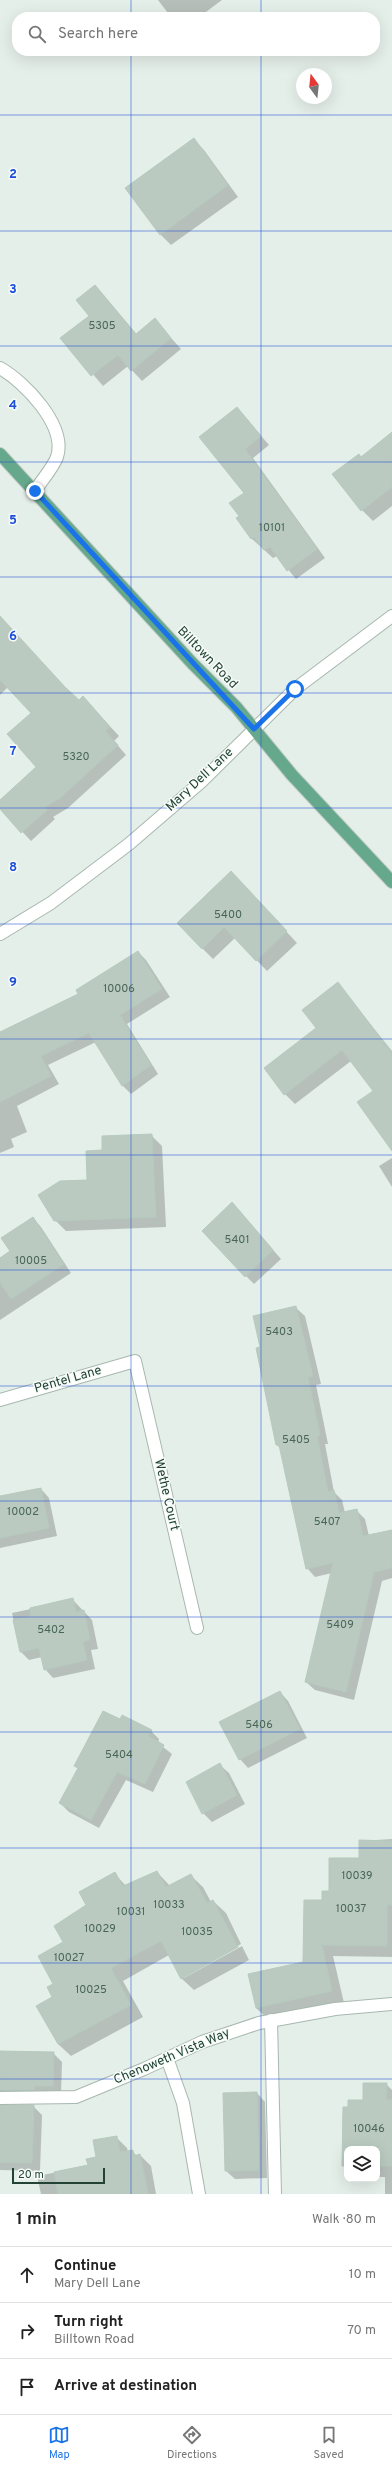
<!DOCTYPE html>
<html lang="en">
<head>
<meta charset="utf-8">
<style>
  :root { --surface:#fff; --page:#f6f6f6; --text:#222; --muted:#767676; --line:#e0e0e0; --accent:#1a73e8 }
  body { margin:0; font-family:Overpass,sans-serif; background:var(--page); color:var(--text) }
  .controls { position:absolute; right:12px; bottom:12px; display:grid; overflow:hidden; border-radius:8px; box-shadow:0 4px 16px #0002 }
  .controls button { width:36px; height:36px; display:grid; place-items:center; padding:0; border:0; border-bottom:1px solid var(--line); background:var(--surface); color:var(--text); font:20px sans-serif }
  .compass { position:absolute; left:296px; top:68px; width:36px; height:36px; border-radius:50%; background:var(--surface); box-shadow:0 4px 16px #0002; rotate:345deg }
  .scale { position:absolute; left:12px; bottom:10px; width:93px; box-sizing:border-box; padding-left:4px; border:2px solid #224335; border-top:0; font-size:11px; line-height:14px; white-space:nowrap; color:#224335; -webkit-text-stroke:3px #f6fbf8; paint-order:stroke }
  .stop { position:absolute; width:12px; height:12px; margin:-9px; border:3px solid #1a73e8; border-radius:50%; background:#fff }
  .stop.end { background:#1a73e8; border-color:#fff; box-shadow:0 1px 4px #0008 }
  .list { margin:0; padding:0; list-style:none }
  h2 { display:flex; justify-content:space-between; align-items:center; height:52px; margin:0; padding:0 16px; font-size:17px }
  h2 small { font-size:13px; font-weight:400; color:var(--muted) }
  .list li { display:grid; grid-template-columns:26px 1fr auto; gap:12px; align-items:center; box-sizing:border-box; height:56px; padding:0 16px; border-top:1px solid var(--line) }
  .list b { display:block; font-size:15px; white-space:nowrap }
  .list p { margin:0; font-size:13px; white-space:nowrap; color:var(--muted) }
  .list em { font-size:13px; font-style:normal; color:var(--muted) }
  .icon { flex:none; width:22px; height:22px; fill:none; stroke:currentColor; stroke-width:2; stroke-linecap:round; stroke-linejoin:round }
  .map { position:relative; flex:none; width:392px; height:2194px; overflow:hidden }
  .search { position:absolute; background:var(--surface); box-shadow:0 4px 16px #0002; left:12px; right:12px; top:12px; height:44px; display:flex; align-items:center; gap:10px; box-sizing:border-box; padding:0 14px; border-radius:16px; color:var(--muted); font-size:15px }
  .sheet { height:220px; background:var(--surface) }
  nav { display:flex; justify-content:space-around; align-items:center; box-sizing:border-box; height:56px; border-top:1px solid var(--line); background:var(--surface); font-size:11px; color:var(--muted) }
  nav a { display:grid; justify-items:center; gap:2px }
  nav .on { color:var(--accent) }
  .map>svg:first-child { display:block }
  .shadow { fill:#0003 }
  .building { fill:#bacac1; stroke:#b6cabe }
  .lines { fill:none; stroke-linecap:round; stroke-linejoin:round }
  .minor-casing { stroke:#a7b8af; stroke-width:14 }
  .major-casing { stroke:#c1cac6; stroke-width:14 }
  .minor { stroke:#fff; stroke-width:12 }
  .major { stroke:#66a88c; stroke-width:12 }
  .route { stroke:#1a73e8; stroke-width:5 }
  .grid { fill:none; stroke:#1d4ed8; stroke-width:1; stroke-opacity:0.55 }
  .labels { text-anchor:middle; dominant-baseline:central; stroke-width:3; stroke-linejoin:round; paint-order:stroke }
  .number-label { font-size:11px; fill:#486558 }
  .street-label { font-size:13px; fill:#224335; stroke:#f6fbf8 }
  .grid-label { font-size:13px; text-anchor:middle; font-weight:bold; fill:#1d4ed8; stroke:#f6fbf8; stroke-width:3; stroke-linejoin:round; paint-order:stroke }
</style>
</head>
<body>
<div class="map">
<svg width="392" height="2194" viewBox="0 0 392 2194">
  <rect width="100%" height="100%" fill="#e5efe9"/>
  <path class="shadow" d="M158 0H222L199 17H171Z
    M193 139 204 150 238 197 171 245 160 234Z
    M95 286 137 335 155 320 181 349 142 381 128 366 103 386 62 338 90 316Z
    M245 417 269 445 253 458 325 558 296 579 277 556 273 558 252 539 237 519 240 517 245 493Z
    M392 434V506L373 521 362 510 361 458Z
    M0 621 79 701 92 707 119 736 114 741 126 755 68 808 53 817 55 819 31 841 0 808V801L38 767 32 713 8 687 0 695Z
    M242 884 297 943 267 971 235 938 213 959 202 948Z
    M138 952 146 960 170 997 127 1024 158 1074 131 1094 123 1086 96 1042 48 1065 59 1084 17 1106 27 1132 11 1139 14 1147 0 1153V1033L79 994Z
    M338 984 392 1051V1149L374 1091 351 1061 295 1104 285 1094Z
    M151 1135 162 1146 166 1227 66 1231 55 1220 88 1181 103 1151Z
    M392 1158V1187L379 1166Z
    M240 1212 281 1259 254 1284 246 1276Z
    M33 1218 41 1227 71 1273 0 1320V1259L11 1252Z
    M296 1308 305 1316 321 1384 316 1385 328 1444H325L334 1492 342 1500 345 1513 356 1510 365 1519 369 1536 392 1531V1578L382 1581 354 1700 315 1690 306 1682 332 1573 315 1577 307 1568 281 1449 277 1445 261 1347Z
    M41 1489 49 1498 57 1536 0 1548V1497Z
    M73 1600 92 1620 98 1649 91 1650 95 1669 53 1678 45 1669 42 1657 29 1660 21 1652 12 1613Z
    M280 1692 288 1701 307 1738 248 1768 240 1759Z
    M120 1721 151 1731 159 1739 158 1743 172 1754 153 1792 126 1780 99 1828 69 1812 60 1803 79 1769 76 1766Z
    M220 1765 229 1773 245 1804 212 1822 203 1813Z
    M392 1839V1957L333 1956 344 2003 268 2019 256 2008 304 1963 323 1901 360 1859V1841Z
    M157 1872 170 1886 190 1875 203 1887 211 1902 213 1901 226 1913 241 1944 184 1975V1978L242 1946 249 1960 194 1990 181 1978 169 1955 123 1981 143 2017 71 2056 58 2044 38 2006 54 1997V1984L64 1943 87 1905 115 1874 126 1886Z
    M0 2052 53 2053 62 2062 61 2094 2 2102 1 2106H33L42 2115 40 2171 0 2170Z
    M386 2084 392 2090V2194H385V2177H377V2149H347V2169L343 2165 349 2108 364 2101Z
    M257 2093 265 2102 267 2178 235 2179 226 2171Z
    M116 2137 127 2148 128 2152 132 2151 137 2156 140 2155 151 2166 156 2194H41L37 2176 89 2166Z"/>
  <path class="building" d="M194 138 228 185 160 235 125 188Z
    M95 285 136 334 155 318 171 338 131 371 118 355 91 376 60 338 89 316 76 300Z
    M237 407 261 436 245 449 317 549 287 571 270 547 264 550 254 537 251 539 236 518 239 516 229 503 244 493 199 437Z
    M392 432V487L361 511 332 474 359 454 361 457Z
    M0 616 65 687 79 700 83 696 110 727 105 731 118 745 59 799 45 807 47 810 21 833 0 809V800L36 767 7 734 31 713 0 680Z
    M231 871 287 931 256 961 224 927 202 949 177 923Z
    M138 951 162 989 120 1015 151 1065 122 1086 89 1033 41 1056 51 1076 0 1102V1032L78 994 76 990Z
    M338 982 392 1053V1151L357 1102 373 1091 342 1050 284 1095 264 1068 316 1028 302 1010Z
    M152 1134 156 1217 54 1221 38 1195 60 1181 87 1180 86 1151 102 1150V1136Z
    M232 1202 273 1250 245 1277 202 1231Z
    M33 1217 64 1264 11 1299 0 1282V1258L10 1251 1 1238Z
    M296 1306 313 1376 308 1377 320 1435 317 1436 328 1492 334 1490 339 1513 357 1509 363 1536 392 1530V1568L374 1572 346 1692 305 1682 333 1563 306 1569 279 1445H276L256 1348 260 1347 253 1316Z
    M41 1488 49 1528 0 1538V1496Z
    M73 1598 76 1612 84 1610 90 1640 83 1642 87 1660 44 1670 39 1648 20 1652 13 1620 31 1616 30 1608Z
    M280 1691 300 1729 239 1760 219 1722Z
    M103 1711 120 1719 122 1715 152 1730 148 1736 164 1745 145 1784 117 1772 91 1820 59 1803 78 1768 74 1766Z
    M220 1763 237 1795 202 1814 186 1782Z
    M359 1840 392 1841V1905H387V1946L322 1945 332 1991 256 2008 248 1974 303 1962 304 1900H322V1891H329V1858H359Z
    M157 1871 166 1887 191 1874 207 1903 213 1900 238 1947 181 1979 161 1941 111 1968 131 2005 58 2044 36 2006 52 1997 47 1987 53 1984 38 1956 63 1942 54 1926 86 1905 79 1892 115 1872 123 1886Z
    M0 2051 54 2052 53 2086H34V2090H0Z
    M363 2083H387L386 2100H392V2166H377V2149H347V2166H342L343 2107H348V2100H363Z
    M257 2092 259 2170 225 2171 223 2093Z
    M0 2105H34L32 2163 0 2162Z
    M117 2136 120 2152 133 2150 134 2156 140 2154 148 2194H58L54 2172 88 2165 86 2159 96 2157 93 2140Z"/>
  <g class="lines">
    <g class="minor-casing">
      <path id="minor" d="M0 368C25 382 67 426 57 457 53 468 41 481 35 491
        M0 934 51 903 129 844 201 782 295 689 392 616
        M0 1400 135 1361 197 1628
        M271 2020 275 2194
        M167 2058 183 2103 199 2194
        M0 2098 76 2097 144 2069 202 2042 259 2023 335 2009 392 2004"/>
    </g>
    <g class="major-casing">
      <path id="major" d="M0 454 193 664 236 707 292 775 392 882"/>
    </g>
    <use href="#minor" class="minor"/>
    <use href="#major" class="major"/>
  </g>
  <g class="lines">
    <path class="route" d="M35 491 254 729 295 689"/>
  </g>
  <path class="grid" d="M131 0V17M261 0V17M131 51V2194M261 51V2194M0 115H392M0 231H392M0 346H392M0 462H392M0 577H392M0 693H392M0 808H392M0 924H392M0 1039H392M0 1155H392M0 1270H392M0 1386H392M0 1501H392M0 1617H392M0 1732H392M0 1848H392M0 1963H392M0 2079H392"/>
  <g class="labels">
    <g class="number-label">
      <text x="102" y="326">5305</text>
      <text x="272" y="528">10101</text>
      <text x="76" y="757">5320</text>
      <text x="228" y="915">5400</text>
      <text x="119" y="989">10006</text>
      <text x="237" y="1240">5401</text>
      <text x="31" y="1261">10005</text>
      <text x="279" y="1332">5403</text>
      <text x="296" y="1440">5405</text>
      <text x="23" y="1512">10002</text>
      <text x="327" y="1522">5407</text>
      <text x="340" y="1625">5409</text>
      <text x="51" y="1630">5402</text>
      <text x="259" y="1725">5406</text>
      <text x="119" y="1755">5404</text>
      <text x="357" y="1876">10039</text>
      <text x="169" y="1905">10033</text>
      <text x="351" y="1909">10037</text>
      <text x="131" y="1912">10031</text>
      <text x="100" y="1929">10029</text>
      <text x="197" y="1932">10035</text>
      <text x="69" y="1958">10027</text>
      <text x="91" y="1990">10025</text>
      <text x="369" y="2129">10046</text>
    </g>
    <g class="street-label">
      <text transform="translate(207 658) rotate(46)">Billtown Road</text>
      <text transform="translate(200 780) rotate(-43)">Mary Dell Lane</text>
      <text transform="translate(68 1380) rotate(-16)">Pentel Lane</text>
      <text transform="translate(166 1495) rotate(77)">Wethe Court</text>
      <text transform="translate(172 2057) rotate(-23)">Chenoweth Vista Way</text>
    </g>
  </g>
  <g class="grid-label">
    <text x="13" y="178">2</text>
    <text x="13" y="293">3</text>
    <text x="13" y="409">4</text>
    <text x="13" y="524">5</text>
    <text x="13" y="640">6</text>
    <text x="13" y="755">7</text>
    <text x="13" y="871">8</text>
    <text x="13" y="986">9</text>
  </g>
</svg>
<div class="controls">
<button><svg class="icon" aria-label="layers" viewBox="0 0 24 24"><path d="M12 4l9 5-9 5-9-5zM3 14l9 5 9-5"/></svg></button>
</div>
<svg class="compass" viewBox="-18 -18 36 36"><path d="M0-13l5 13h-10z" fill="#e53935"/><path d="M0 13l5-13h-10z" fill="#767676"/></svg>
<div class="scale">20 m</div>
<div class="stop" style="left:295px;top:689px"></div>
<div class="stop end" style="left:35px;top:491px"></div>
<div class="search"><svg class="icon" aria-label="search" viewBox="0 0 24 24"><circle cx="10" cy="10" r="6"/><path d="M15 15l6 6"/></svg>Search here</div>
</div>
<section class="sheet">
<h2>1 min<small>Walk · 80 m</small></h2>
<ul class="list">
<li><svg class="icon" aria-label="ahead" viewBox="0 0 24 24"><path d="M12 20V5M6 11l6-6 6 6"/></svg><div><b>Continue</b><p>Mary Dell Lane</p></div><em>10 m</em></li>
<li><svg class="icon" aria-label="right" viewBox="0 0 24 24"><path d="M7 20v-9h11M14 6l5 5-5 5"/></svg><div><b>Turn right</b><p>Billtown Road</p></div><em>70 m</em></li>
<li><svg class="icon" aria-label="arrive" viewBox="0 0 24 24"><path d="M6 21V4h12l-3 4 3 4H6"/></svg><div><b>Arrive at destination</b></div></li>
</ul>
</section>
<nav>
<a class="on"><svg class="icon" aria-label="map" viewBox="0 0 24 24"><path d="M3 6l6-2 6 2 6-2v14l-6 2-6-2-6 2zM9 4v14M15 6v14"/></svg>Map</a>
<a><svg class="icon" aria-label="directions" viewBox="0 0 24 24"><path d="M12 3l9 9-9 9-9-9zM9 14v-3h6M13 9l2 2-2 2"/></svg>Directions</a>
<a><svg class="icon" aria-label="saved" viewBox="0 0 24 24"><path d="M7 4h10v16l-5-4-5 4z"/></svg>Saved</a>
</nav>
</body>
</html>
